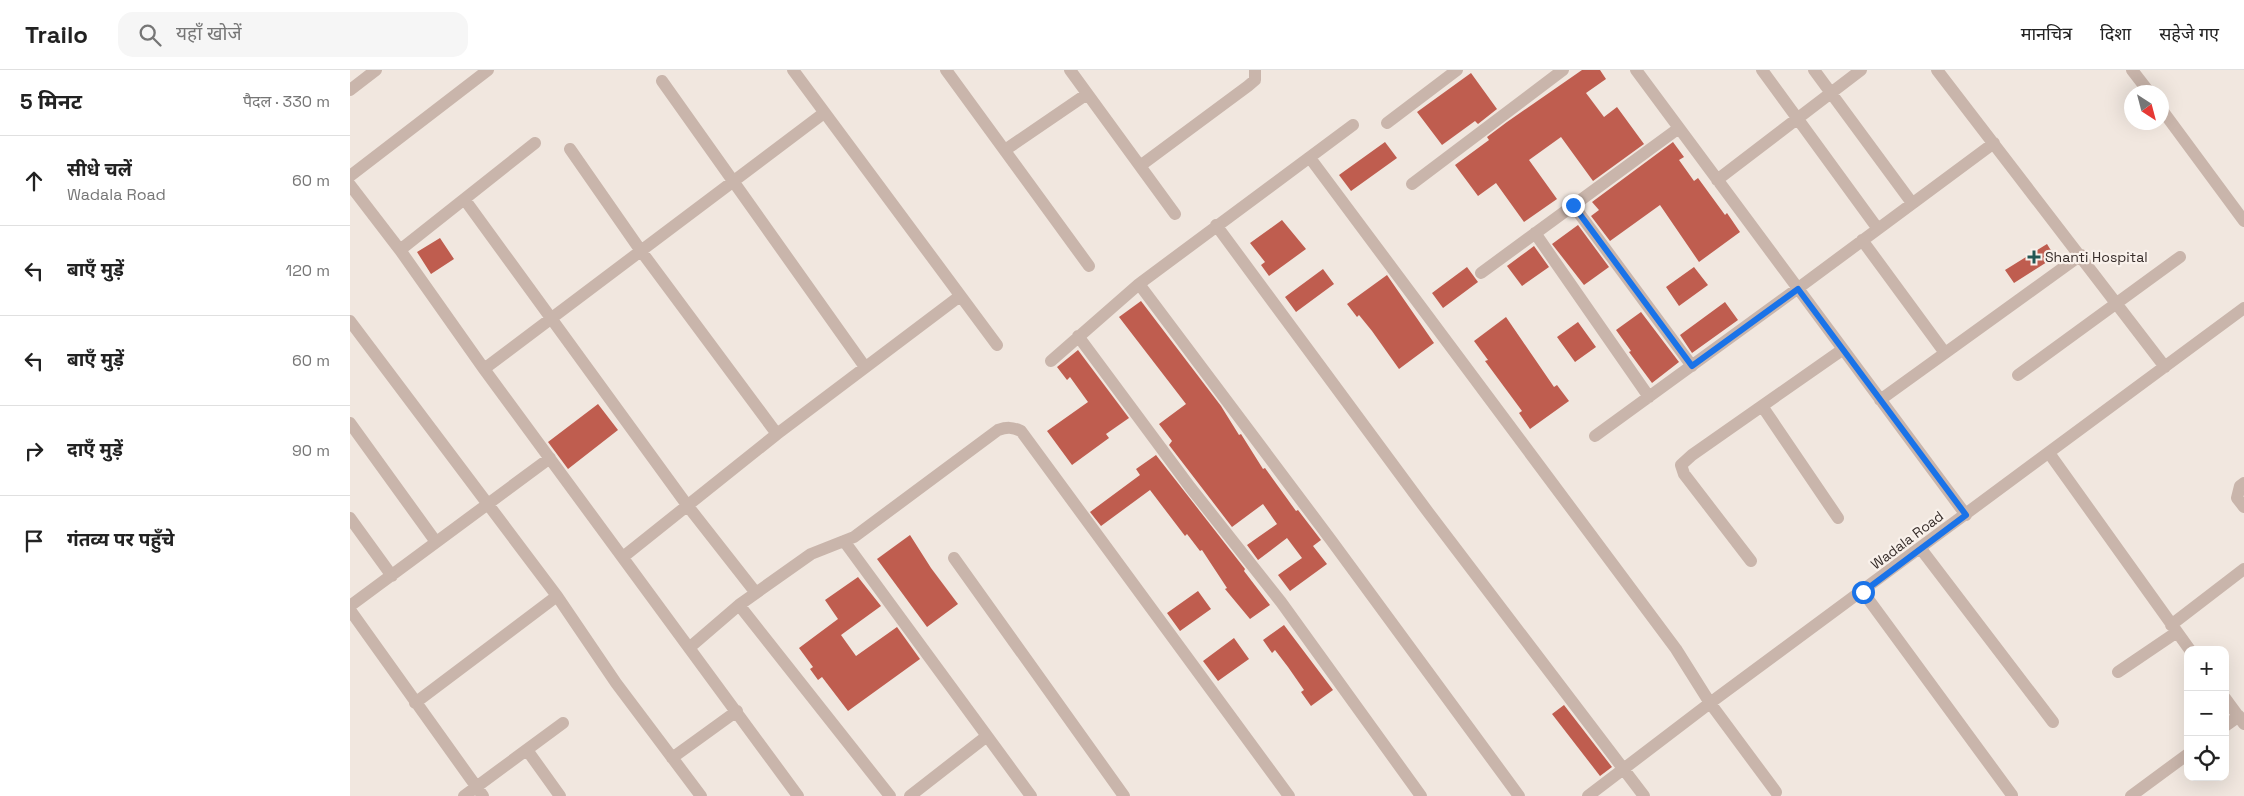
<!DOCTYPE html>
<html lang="hi">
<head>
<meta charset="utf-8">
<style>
  :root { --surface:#fff; --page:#f6f6f6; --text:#222; --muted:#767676; --line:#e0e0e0 }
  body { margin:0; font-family:"Space Grotesk","Noto Sans Devanagari",sans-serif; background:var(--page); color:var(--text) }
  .controls { position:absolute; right:15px; bottom:15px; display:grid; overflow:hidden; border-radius:10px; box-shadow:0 5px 20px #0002 }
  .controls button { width:45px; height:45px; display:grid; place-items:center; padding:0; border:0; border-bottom:1px solid var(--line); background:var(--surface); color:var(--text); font:25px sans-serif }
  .compass { position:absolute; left:1774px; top:15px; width:45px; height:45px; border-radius:50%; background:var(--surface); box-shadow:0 5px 20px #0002; rotate:144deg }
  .stop { position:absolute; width:15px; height:15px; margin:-11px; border:4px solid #1a73e8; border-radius:50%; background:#fff }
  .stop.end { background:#1a73e8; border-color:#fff; box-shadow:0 1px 5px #0008 }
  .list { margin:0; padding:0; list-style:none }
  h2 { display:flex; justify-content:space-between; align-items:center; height:65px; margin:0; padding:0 20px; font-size:21px }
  h2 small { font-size:16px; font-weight:400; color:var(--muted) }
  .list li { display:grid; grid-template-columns:32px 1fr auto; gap:15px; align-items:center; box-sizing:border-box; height:90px; padding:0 20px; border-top:1px solid var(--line) }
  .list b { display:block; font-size:19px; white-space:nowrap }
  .list p { margin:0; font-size:16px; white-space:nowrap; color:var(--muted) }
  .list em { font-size:16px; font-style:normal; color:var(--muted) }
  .icon { flex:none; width:28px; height:28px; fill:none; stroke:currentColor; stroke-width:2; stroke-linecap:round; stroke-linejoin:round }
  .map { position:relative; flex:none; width:1894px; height:726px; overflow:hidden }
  header { display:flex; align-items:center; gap:30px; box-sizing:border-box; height:70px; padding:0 25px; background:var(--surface); border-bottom:1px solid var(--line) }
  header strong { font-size:24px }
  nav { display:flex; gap:28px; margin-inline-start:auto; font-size:18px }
  .search { width:350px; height:45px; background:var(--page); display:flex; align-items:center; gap:12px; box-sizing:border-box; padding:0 18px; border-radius:15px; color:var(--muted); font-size:19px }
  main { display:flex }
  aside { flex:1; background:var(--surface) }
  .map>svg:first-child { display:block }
  .building { fill:#bf5d4f }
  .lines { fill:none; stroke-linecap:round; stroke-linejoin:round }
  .minor { stroke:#c9b5ab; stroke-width:12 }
  .route { stroke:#1a73e8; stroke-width:6 }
  .poi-dot { fill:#225754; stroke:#f9f1eb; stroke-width:2 }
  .labels { text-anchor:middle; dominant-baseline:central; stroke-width:4.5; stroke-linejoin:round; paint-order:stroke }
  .poi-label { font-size:14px; fill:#372d2a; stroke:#f9f1eb; text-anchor:start }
  .street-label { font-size:14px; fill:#372d2a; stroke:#f9f1eb }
</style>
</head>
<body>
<header>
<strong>Trailo</strong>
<div class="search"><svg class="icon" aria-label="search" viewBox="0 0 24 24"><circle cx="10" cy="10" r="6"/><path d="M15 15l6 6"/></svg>यहाँ खोजें</div>
<nav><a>मानचित्र</a><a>दिशा</a><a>सहेजे गए</a></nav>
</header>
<main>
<aside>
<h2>5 मिनट<small>पैदल · 330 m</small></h2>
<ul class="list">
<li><svg class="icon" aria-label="ahead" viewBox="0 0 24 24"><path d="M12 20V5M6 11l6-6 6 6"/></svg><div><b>सीधे चलें</b><p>Wadala Road</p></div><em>60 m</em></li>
<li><svg class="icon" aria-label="left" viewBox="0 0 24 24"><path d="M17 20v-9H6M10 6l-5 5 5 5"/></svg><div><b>बाएँ मुड़ें</b></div><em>120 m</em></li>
<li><svg class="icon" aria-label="left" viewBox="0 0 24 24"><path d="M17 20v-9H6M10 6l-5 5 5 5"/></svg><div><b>बाएँ मुड़ें</b></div><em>60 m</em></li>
<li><svg class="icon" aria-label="right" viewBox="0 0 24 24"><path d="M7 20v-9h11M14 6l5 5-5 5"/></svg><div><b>दाएँ मुड़ें</b></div><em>90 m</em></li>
<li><svg class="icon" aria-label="arrive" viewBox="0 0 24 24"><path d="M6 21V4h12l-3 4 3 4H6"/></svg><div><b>गंतव्य पर पहुँचे</b></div></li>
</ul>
</aside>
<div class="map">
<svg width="1894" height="726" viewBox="0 0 1894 726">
  <rect width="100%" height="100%" fill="#f1e7df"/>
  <path class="building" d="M1232 0H1250L1256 9 1236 23 1254 47 1267 37 1294 74 1243 111 1211 67 1179 90 1207 129 1174 152 1146 113 1128 126 1105 95 1139 70 1137 67 1157 52Z
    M1121 3 1147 39 1128 54 1125 51 1092 75 1067 42Z
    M1035 72 1047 88 1001 121 989 105Z
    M1323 72 1334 87 1329 90 1344 111 1348 108 1375 145 1377 143 1390 162 1349 192 1310 135 1260 171 1241 146 1249 140 1242 132Z
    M932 150 956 179 919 206 911 195 915 192 900 173Z
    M1228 155 1259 197 1234 215 1202 174Z
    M90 168 104 189 81 204 67 182Z
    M1697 174 1705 187 1664 213 1655 200Z
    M1184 176 1199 197 1172 216 1157 196Z
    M1117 197 1128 212 1093 238 1082 223Z
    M1344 197 1358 215 1329 236 1316 217Z
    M973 199 984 214 946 242 935 227Z
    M1037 205 1084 273 1049 299 1022 261 1009 245 1007 247 997 234Z
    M791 231 871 336 889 365 891 364 913 399 915 398 946 441 948 440 971 470 963 476 977 494 940 521 928 505 952 488 937 468 908 490 897 475 927 454 913 434 882 457 819 375 822 371 809 354 836 334 769 247Z
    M1375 232 1388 250 1342 283 1330 265Z
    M1291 242 1329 292 1302 313 1279 282 1281 281 1266 260Z
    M1156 247 1204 317 1207 315 1219 331 1180 359 1169 343 1172 341 1135 291 1138 290 1124 271Z
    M1228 252 1246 277 1225 292 1207 267Z
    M728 280 779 348 756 364 759 368 722 395 697 361 738 332 720 307 717 310 707 297Z
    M248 334 268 360 218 399 198 372Z
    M806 385 895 499 894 501 920 535 900 549 875 519 877 518 852 480 850 481 837 464 835 466 800 420 751 456 740 442 790 405 786 399Z
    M560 465 581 498 608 534 577 557 527 489Z
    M508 507 531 536 491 565 506 586 547 557 570 589 498 641 472 607 468 610 460 599 463 597 449 578 488 549 475 530Z
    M848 521 861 539 830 561 817 543Z
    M934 555 983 620 961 636 951 622 954 620 938 597 925 580 922 583 913 570Z
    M884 568 899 589 868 611 853 591Z
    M1214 635 1262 697 1250 706 1202 644Z"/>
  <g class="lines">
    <path class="minor" d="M443 0 647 275
      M596 0 739 196
      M720 0 825 144
      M1286 0 1616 445
      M1412 0 1528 159
      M1464 0 1562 133
      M1587 0 1815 297
      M1782 0 1799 22
      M312 11 515 297
      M0 20 26 0
      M1812 40 1894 151
      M1037 53 1107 0
      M220 79 291 181 427 364
      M655 80 737 24
      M960 88 1326 579 1360 633 1426 722
      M790 96 898 16 905 10V0
      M0 106 138 0
      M1367 110 1511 0
      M1062 114 1213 0
      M0 115 50 180 134 299 448 726
      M115 130 337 435 406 523
      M1223 135 1342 296
      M866 155 1078 442 1294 726
      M1185 163 1299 327
      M1512 170 1595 283
      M50 180 185 73
      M1131 203 1329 58
      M789 214 981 470 1169 726
      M0 251 207 526 266 613 351 726
      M728 266 840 417 931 532 1071 726
      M701 291 789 214 1003 55
      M134 299 474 43
      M1668 305 1830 187
      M1530 330 1731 185
      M1412 336 1488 448
      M0 353 86 472
      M1245 366 1447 219 1644 73
      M1699 383 1840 580
      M1894 413 1890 416 1887 428 1894 437
      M0 448 42 506
      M494 471 681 726
      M1571 479 1703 652
      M273 487 427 364 610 226
      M604 488 774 726
      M1401 491 1334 404 1331 395 1342 385 1492 280
      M1513 522 1662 725
      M389 535 540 726
      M0 536 200 388
      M0 540 133 726
      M1821 555 1894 499
      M339 578 389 535 461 484 504 467 648 360C657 357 662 357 671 361L939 726
      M1768 602 1827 562
      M1875 628 1894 654
      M65 633 207 526
      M1875 656 1889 646
      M177 680 210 726
      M322 688 387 641
      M114 726 213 653
      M560 726 637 666
      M1238 726 1360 633 1894 238
      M1781 726 1838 684"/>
  </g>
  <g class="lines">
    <path class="route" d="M1223 135 1342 296 1448 219 1616 445 1513 522"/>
  </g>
  <path class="poi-dot" d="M1681.5 179.5h5v5h5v5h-5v5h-5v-5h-5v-5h5z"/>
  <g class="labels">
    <g class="poi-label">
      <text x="1695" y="187">Shanti Hospital</text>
    </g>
    <g class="street-label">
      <text transform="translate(1557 470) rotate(-37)">Wadala Road</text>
    </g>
  </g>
</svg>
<div class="controls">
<button>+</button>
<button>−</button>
<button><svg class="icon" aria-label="locate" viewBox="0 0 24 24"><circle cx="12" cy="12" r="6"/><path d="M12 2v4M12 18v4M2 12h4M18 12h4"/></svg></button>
</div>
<svg class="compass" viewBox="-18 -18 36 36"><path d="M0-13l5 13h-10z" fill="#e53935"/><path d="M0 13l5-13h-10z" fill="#767676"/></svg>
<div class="stop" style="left:1513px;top:522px"></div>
<div class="stop end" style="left:1223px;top:135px"></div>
</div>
</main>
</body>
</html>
